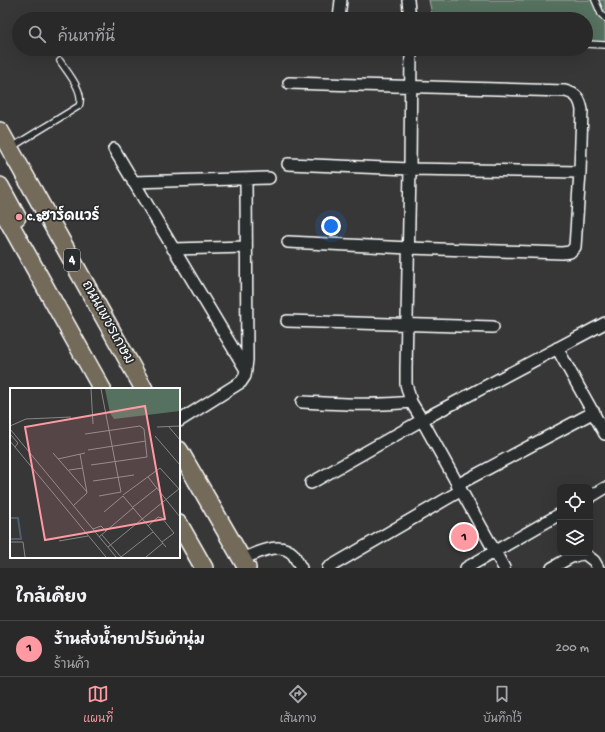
<!DOCTYPE html>
<html lang="th">
<head>
<meta charset="utf-8">
<style>
  :root { --surface:#2a292a; --page:#363536; --text:#f1f3f6; --muted:#a5a6a8; --line:#464547; --accent:#ff9aa2 }
  body { margin:0; font-family:"Gochi Hand","Playpen Sans Thai",sans-serif; background:var(--page); color:var(--text) }
  .controls { position:absolute; right:12px; bottom:12px; display:grid; overflow:hidden; border-radius:8px; box-shadow:0 4px 16px #0002 }
  .controls button { width:36px; height:36px; display:grid; place-items:center; padding:0; border:0; border-bottom:1px solid var(--line); background:var(--surface); color:var(--text); font:20px sans-serif }
  .you { position:absolute; left:331px; top:226px; width:14px; height:14px; margin:-10px; border:3px solid #fff; border-radius:50%; background:#1a73e8; box-shadow:0 0 0 6px #1a73e833 }
  .badge { display:grid; place-items:center; width:26px; height:26px; border-radius:50%; background:var(--accent); color:#111; font-size:13px; font-weight:700 }
  .pin { position:absolute; translate:-50% -50%; border:2px solid #fff; box-shadow:0 1px 4px #0006 }
  .list { margin:0; padding:0; list-style:none }
  h2 { display:flex; justify-content:space-between; align-items:center; height:52px; margin:0; padding:0 16px; font-size:17px }
  h2 small { font-size:13px; font-weight:400; color:var(--muted) }
  .list li { display:grid; grid-template-columns:26px 1fr auto; gap:12px; align-items:center; box-sizing:border-box; height:56px; padding:0 16px; border-top:1px solid var(--line) }
  .list b { display:block; font-size:15px; white-space:nowrap }
  .list p { margin:0; font-size:13px; white-space:nowrap; color:var(--muted) }
  .list em { font-size:13px; font-style:normal; color:var(--muted) }
  .icon { flex:none; width:22px; height:22px; fill:none; stroke:currentColor; stroke-width:2; stroke-linecap:round; stroke-linejoin:round }
  .map { position:relative; flex:none; width:605px; height:568px; overflow:hidden }
  .search { position:absolute; background:var(--surface); box-shadow:0 4px 16px #0002; left:12px; right:12px; top:12px; height:44px; display:flex; align-items:center; gap:10px; box-sizing:border-box; padding:0 14px; border-radius:22px; color:var(--muted); font-size:15px }
  .sheet { height:108px; background:var(--surface) }
  nav { display:flex; justify-content:space-around; align-items:center; box-sizing:border-box; height:56px; border-top:1px solid var(--line); background:var(--surface); font-size:11px; color:var(--muted) }
  nav a { display:grid; justify-items:center; gap:2px }
  nav .on { color:var(--accent) }
  .map>svg:first-child { display:block }
  .green { fill:#56715f; stroke:#aab8af }
  .lines { fill:none; stroke-linecap:round; stroke-linejoin:round }
  .service-casing { stroke:#fff; stroke-width:8 }
  .minor-casing { stroke:#fff; stroke-width:14 }
  .primary-casing { stroke:#fff; stroke-width:20 }
  .service { stroke:#2a2d2e; stroke-width:5.5 }
  .minor { stroke:#2a2d2e; stroke-width:11 }
  .primary { stroke:#736b5a; stroke-width:17 }
  .poi-dot { fill:#ff9aa2; stroke:#2a2d2e; stroke-width:1.5 }
  .labels { text-anchor:middle; dominant-baseline:central; stroke-width:3.5; stroke-linejoin:round; paint-order:stroke }
  .shield { fill:#2a2d2e; stroke:#bfc0c0; stroke-width:1 }
  .shield-label { font-size:13px; font-weight:bold; fill:#fff }
  .poi-label { font-size:14px; font-weight:bold; fill:#fff; stroke:#2a2d2e; text-anchor:start }
  .street-label { font-size:14px; fill:#fff; stroke:#2a2d2e }
  .inset-river { fill:none; stroke:#4d5f6f; stroke-width:2 }
  .inset-road { fill:none; stroke:#888788; stroke-width:1 }
  .view { fill:#ff9aa2; fill-opacity:0.15; stroke:#ff9aa2; stroke-width:2 }
  .inset-edge { fill:none; stroke:#fff; stroke-width:2 }
</style>
</head>
<body>
<div class="map">
<svg width="605" height="568" viewBox="0 0 605 568">
  <rect width="100%" height="100%" fill="#383738"/>
  <filter id="ink" filterUnits="userSpaceOnUse"><feTurbulence type="fractalNoise" baseFrequency=".025" numOctaves="2"/><feDisplacementMap in="SourceGraphic" scale="8" xChannelSelector="R" yChannelSelector="G"/><feConvolveMatrix kernelMatrix="1 2 1 2 8 2 1 2 1" color-interpolation-filters="sRGB"/></filter>
  <g filter="url(#ink)">
    <path class="green" d="M429 0H605V43L586 42V19H433Z"/>
    <g class="lines">
      <g class="service-casing">
        <path id="service" d="M595 0 601 14 605 18
          M586 44 605 45
          M12 147 79 106C85 92 68 73 60 61"/>
      </g>
      <g class="minor-casing">
        <path id="minor" d="M408 0 410 19
          M339 19 341 0
          M114 149 246 370
          M288 164 410 169 580 172
          M133 182 269 178
          M288 242 409 248 562 253 570 252 575 247 580 172 582 110C580 99 577 94 565 91L289 83
          M173 249 246 247
          M287 321 493 327
          M557 348 605 434
          M302 402C339 404 375 406 411 402L406 384V369L410 169 411 49
          M411 402 422 420 605 323
          M179 421 241 382 245 376 247 360 246 179
          M311 483 422 420 504 568
          M457 485 594 412
          M590 497 605 488
          M242 559C256 554 279 540 293 554 296 558 298 564 301 568
          M328 568 460 491
          M466 568 560 514
          M552 568C563 562 573 554 585 554L594 561 598 568"/>
      </g>
      <g class="primary-casing">
        <path id="primary" d="M0 131 144 389
          M0 186 17 217
          M0 206 102 389
          M179 450 247 568
          M179 524 204 568"/>
      </g>
      <use href="#service" class="service"/>
      <use href="#minor" class="minor"/>
      <use href="#primary" class="primary"/>
    </g>
  </g>
  <circle class="poi-dot" cx="19" cy="217" r="4"/>
  <g class="labels">
    <rect class="shield" x="64" y="249" width="16" height="22" rx="3"/>
    <g class="shield-label">
      <text x="72" y="260">4</text>
    </g>
    <g class="poi-label">
      <text x="27" y="217">c.sฮาร์ดแวร์</text>
    </g>
    <g class="street-label">
      <text transform="translate(107 323) rotate(61)">ถนนเพชรเกษม</text>
    </g>
  </g>
  <g transform="translate(10 388)">
    <rect width="170" height="170" fill="#383738"/>
    <path d="M95 1H170V23L104 31 100 25Z" fill="#56715f"/>
    <path class="inset-river" d="M0 130H8L11 151H0"/>
    <path class="inset-road" d="M81 1 83 36M0 38 16 31 61 29M147 39 170 38M159 39 170 52M0 41 106 169M0 46 8 55 5 59M75 46 130 38 134 41 137 69 81 77M145 48 170 77M0 53 96 169M78 62 136 53M43 65 77 104M48 71 75 65M59 82 73 80M138 89 170 129M83 93 124 87M113 107 150 80 170 102M89 108 111 104 91 1M63 118 77 105 70 66M123 119 147 100M94 124 113 108 156 159M138 138 148 129 152 130 164 145 152 154M83 141 91 138 96 143M92 147 111 169M89 149 123 120M49 153 78 148M0 154H13L15 169M98 159 170 100M111 169 143 144M136 169 153 155"/>
    <path class="view" d="M135 18 155 131 35 152 15 39Z"/>
    <rect width="170" height="170" class="inset-edge"/>
  </g>
</svg>
<div class="controls">
<button><svg class="icon" aria-label="locate" viewBox="0 0 24 24"><circle cx="12" cy="12" r="6"/><path d="M12 2v4M12 18v4M2 12h4M18 12h4"/></svg></button>
<button><svg class="icon" aria-label="layers" viewBox="0 0 24 24"><path d="M12 4l9 5-9 5-9-5zM3 14l9 5 9-5"/></svg></button>
</div>
<div class="you"></div>
<div class="pin badge" style="left:464px;top:537px">1</div>
<div class="search"><svg class="icon" aria-label="search" viewBox="0 0 24 24"><circle cx="10" cy="10" r="6"/><path d="M15 15l6 6"/></svg>ค้นหาที่นี่</div>
</div>
<section class="sheet">
<h2>ใกล้เคียง<small></small></h2>
<ul class="list">
<li><span class="badge">1</span><div><b>ร้านส่งน้ำยาปรับผ้านุ่ม</b><p>ร้านค้า</p></div><em>200 m</em></li>
</ul>
</section>
<nav>
<a class="on"><svg class="icon" aria-label="map" viewBox="0 0 24 24"><path d="M3 6l6-2 6 2 6-2v14l-6 2-6-2-6 2zM9 4v14M15 6v14"/></svg>แผนที่</a>
<a><svg class="icon" aria-label="directions" viewBox="0 0 24 24"><path d="M12 3l9 9-9 9-9-9zM9 14v-3h6M13 9l2 2-2 2"/></svg>เส้นทาง</a>
<a><svg class="icon" aria-label="saved" viewBox="0 0 24 24"><path d="M7 4h10v16l-5-4-5 4z"/></svg>บันทึกไว้</a>
</nav>
</body>
</html>
